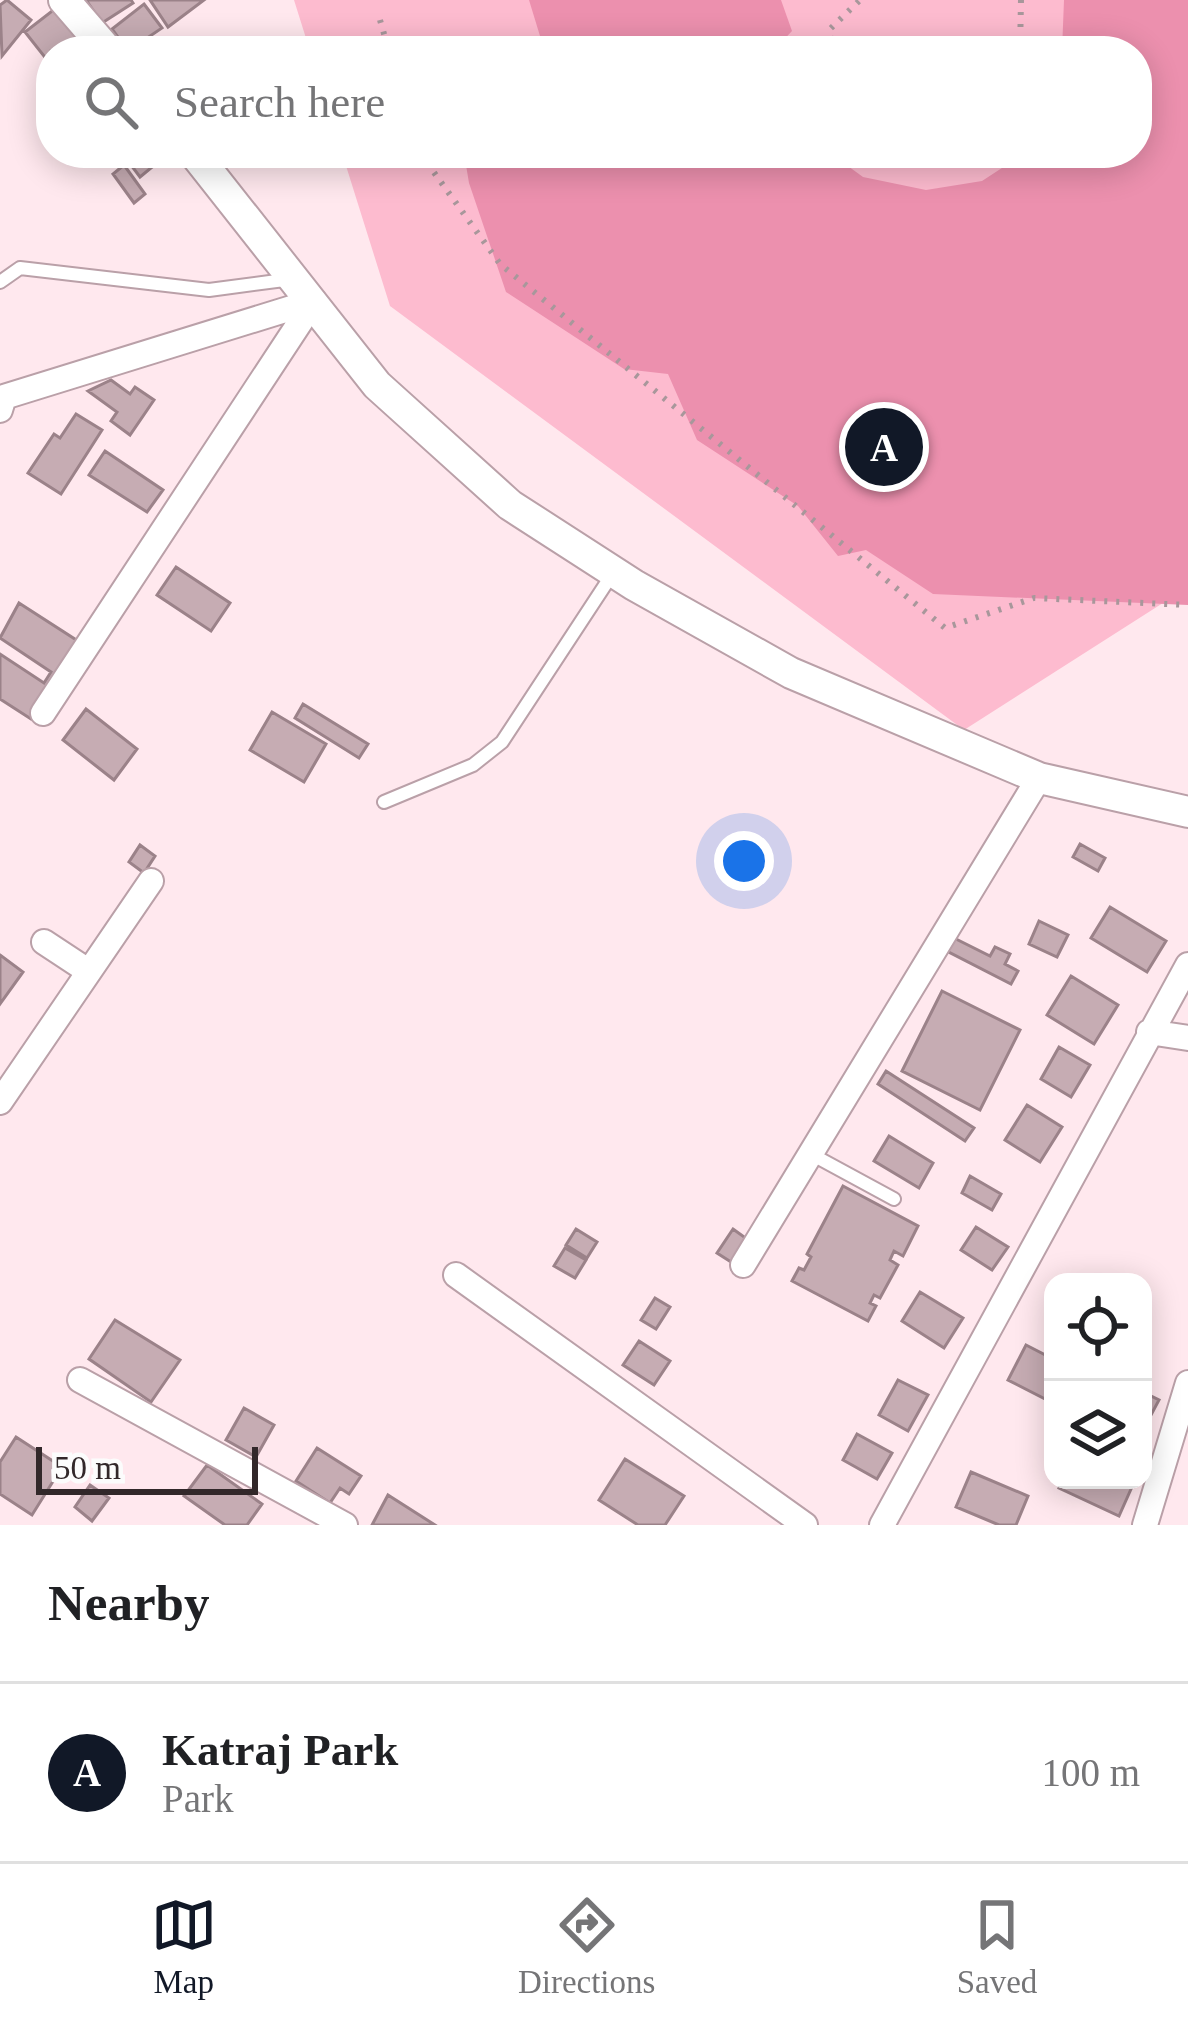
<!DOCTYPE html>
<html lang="en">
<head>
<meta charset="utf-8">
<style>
  :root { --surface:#fff; --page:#f2f2f2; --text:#202124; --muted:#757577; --line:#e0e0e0; --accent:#111827 }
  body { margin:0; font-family:Georgia,serif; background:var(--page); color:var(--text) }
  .controls { position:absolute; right:36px; bottom:36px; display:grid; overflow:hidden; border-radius:24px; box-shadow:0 6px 30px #0003 }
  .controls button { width:108px; height:108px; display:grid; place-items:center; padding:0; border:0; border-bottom:3px solid var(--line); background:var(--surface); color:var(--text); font:60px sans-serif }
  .scale { position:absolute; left:36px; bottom:30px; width:222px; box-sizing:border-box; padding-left:12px; border:6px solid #32282a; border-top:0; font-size:33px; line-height:42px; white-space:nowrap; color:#32282a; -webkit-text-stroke:9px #fcfcfc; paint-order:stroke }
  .you { position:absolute; left:744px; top:861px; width:42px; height:42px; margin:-30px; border:9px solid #fff; border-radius:50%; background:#1a73e8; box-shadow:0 0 0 18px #1a73e833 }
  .badge { display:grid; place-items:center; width:78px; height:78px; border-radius:50%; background:var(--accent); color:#fff; font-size:39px; font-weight:700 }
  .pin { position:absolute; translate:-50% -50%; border:6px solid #fff; box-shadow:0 3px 12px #0006 }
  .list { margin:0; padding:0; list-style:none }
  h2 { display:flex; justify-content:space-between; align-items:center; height:156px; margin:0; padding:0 48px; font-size:51px }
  h2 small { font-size:39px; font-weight:400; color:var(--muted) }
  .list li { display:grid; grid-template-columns:78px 1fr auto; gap:36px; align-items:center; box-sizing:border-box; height:180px; padding:0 48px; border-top:3px solid var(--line) }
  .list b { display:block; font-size:45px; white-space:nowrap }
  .list p { margin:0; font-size:39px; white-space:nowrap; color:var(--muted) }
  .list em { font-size:39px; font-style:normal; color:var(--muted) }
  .icon { flex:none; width:66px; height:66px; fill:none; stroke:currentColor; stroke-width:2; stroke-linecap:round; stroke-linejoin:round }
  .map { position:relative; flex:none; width:1188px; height:1525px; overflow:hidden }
  .search { position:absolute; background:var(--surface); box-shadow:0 6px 30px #0003; left:36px; right:36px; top:36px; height:132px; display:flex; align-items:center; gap:30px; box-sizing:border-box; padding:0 42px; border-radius:48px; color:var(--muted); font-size:45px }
  .sheet { height:336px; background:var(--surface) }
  nav { display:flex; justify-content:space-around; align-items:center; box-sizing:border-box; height:168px; border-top:3px solid var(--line); background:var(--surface); font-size:33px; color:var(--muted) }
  nav a { display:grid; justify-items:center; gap:6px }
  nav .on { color:var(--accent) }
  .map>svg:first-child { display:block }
  .green { fill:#fdbbcf }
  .water { fill:#ec90ae }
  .building { fill:#c6acb3; stroke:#9b8289; stroke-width:3 }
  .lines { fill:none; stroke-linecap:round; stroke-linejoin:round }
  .service-casing { stroke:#baa0a8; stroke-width:16 }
  .minor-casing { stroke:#baa0a8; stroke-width:28 }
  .tertiary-casing { stroke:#baa0a8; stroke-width:34 }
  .path { stroke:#a8979b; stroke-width:6; stroke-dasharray:3 9; stroke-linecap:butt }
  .service { stroke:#fff; stroke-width:12 }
  .minor { stroke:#fff; stroke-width:24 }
  .tertiary { stroke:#fff; stroke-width:30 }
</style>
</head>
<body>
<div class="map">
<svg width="1188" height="1525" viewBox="0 0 1188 1525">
  <rect width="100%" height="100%" fill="#ffe8ee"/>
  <path class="green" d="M294 0H1188V587L964 730 390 306 342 153H1137V51H310Z"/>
  <path class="water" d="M529 0H781L792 31 773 51H530L540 36Z
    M1064 0H1188V605L933 594 866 550 838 556 798 506 697 440 668 374 624 369 506 292 469 183 464 153H830L863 177 926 190 982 181 1025 153H1137V51H1062Z"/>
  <path class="building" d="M7 0 31 20 2 56 0 5Z
    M86 0H131L133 3 102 23Z
    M150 0H204L168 27Z
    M144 4 162 28 128 51 112 29Z
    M56 8 83 41 70 51H51V65L25 32Z
    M122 153H167L168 154 140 177Z
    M124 165 145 194 134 203 113 174Z
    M111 380 130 394 135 387 154 400 130 435 111 421 117 412 88 391Z
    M76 414 102 430 61 494 28 473 54 434 60 438Z
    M105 451 163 490 147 512 89 475Z
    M176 567 230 603 211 631 157 595Z
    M19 603 81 643 31 719 0 699V654L44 683 51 672 0 638Z
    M303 704 368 744 359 758 295 718Z
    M86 709 137 749 114 780 63 740Z
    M272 712 326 744 304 782 250 750Z
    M1080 844 1105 858 1098 871 1073 857Z
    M140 845 155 856 144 873 129 862Z
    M1110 907 1166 941 1147 972 1091 938Z
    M1039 921 1068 935 1057 957 1029 944Z
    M946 934 990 956 995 947 1010 954 1005 964 1018 971 1011 984 939 947Z
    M0 955 23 972 0 1004Z
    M1071 976 1118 1005 1094 1044 1047 1015Z
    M942 991 1020 1030 980 1110 902 1071Z
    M1059 1047 1090 1065 1071 1097 1041 1079Z
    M886 1071 974 1128 965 1141 878 1084Z
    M1027 1105 1062 1127 1040 1162 1005 1140Z
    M889 1136 933 1163 919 1188 874 1161Z
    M970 1176 1001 1194 992 1210 962 1193Z
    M843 1186 918 1226 903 1256 894 1251 890 1260 898 1265 880 1298 874 1295 870 1303 876 1306 868 1321 792 1281 799 1268 804 1270 811 1257 807 1254Z
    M976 1227 1008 1247 992 1270 961 1250Z
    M576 1229 597 1242 587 1258 566 1245Z
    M733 1229 747 1239 731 1262 717 1253Z
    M565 1248 586 1260 575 1278 554 1266Z
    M920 1292 963 1318 944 1348 902 1321Z
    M655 1298 670 1307 656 1329 641 1320Z
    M115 1320 180 1360 151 1402 89 1359Z
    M639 1341 670 1361 654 1385 623 1365Z
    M1026 1345 1053 1359V1403L1008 1380Z
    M898 1380 928 1395 908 1431 879 1415Z
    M1143 1392 1159 1400 1143 1430Z
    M244 1408 274 1425 256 1457 226 1440Z
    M857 1434 892 1453 877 1479 843 1460Z
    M16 1437 62 1467 32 1515 0 1494V1462Z
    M317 1448 361 1476 349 1494 340 1488 330 1503 296 1481Z
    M625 1459 684 1496 665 1525H638L599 1500Z
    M207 1465 262 1504 247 1525H225L184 1496Z
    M971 1472 1028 1496 1016 1525H999L956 1507Z
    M1063 1480H1135L1119 1516 1059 1488Z
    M90 1485 109 1498 92 1521 75 1507Z
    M388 1495 435 1525H372Z"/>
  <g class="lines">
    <g class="service-casing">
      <path id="service" d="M0 282 20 268 209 290 292 279
        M384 802 473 765 502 742 613 573
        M811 1154 894 1199"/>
    </g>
    <g class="minor-casing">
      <path id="minor" d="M0 410 4 397 314 301
        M43 713 314 301
        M44 942 88 971
        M1149 1032 1188 1038
        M0 1102 151 881
        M743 1265 1039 778
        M456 1275 805 1525
        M80 1380 345 1525
        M882 1525 1188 965
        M1145 1525 1188 1383"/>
    </g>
    <g class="tertiary-casing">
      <path id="tertiary" d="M64 0 108 51
        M194 153 377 385 510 505 634 585 791 673 1039 778 1188 812"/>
    </g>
    <path class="path" d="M380 20 389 51
      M784 39 790 51
      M833 51 829 30 860 0
      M1020 51 1021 0
      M420 153 500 264 945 628 1034 598 1188 605"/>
    <use href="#service" class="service"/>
    <use href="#minor" class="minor"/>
    <use href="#tertiary" class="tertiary"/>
  </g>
</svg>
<div class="controls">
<button><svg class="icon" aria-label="locate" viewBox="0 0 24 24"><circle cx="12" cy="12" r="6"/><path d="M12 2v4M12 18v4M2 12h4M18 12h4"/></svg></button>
<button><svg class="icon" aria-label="layers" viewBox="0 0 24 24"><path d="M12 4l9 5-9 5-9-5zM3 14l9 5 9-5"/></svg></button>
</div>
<div class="scale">50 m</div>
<div class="you"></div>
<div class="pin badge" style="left:884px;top:447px">A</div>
<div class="search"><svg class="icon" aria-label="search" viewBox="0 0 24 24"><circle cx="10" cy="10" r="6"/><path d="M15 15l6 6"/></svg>Search here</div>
</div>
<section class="sheet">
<h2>Nearby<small></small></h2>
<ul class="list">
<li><span class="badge">A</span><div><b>Katraj Park</b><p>Park</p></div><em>100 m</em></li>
</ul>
</section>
<nav>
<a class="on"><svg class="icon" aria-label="map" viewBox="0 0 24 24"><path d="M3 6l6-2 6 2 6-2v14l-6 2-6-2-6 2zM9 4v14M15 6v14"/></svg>Map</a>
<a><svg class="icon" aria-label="directions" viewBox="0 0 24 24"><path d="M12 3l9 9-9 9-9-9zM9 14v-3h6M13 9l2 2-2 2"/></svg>Directions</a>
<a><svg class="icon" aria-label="saved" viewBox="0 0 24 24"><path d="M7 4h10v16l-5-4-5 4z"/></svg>Saved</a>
</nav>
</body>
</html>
